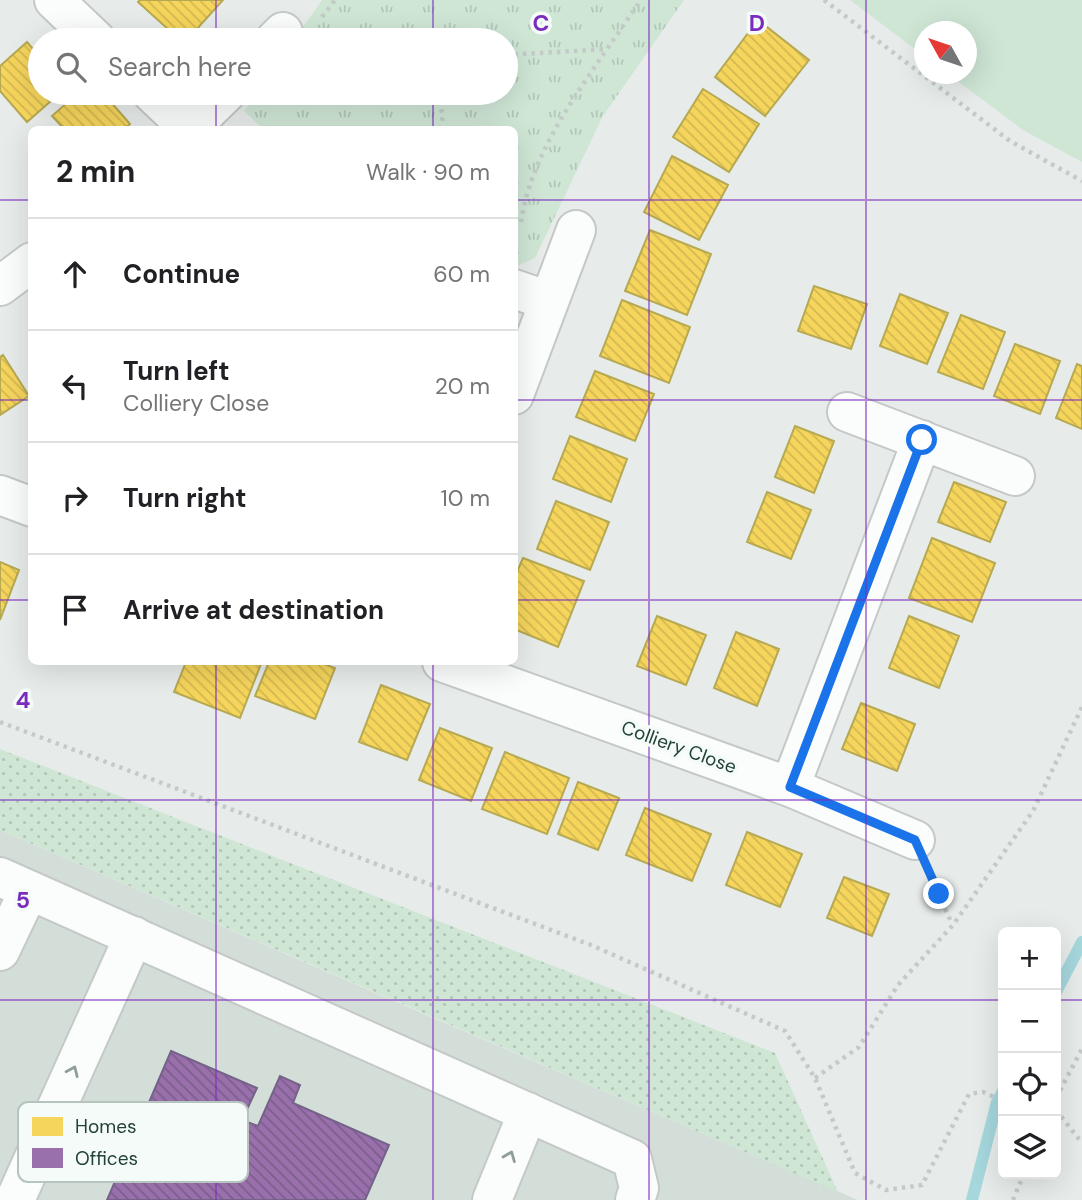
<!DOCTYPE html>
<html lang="en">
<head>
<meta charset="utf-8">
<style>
  :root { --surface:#fff; --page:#f2f2f2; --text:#202124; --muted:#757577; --line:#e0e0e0 }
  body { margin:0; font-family:"DM Sans",sans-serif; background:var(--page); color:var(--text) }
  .controls { position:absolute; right:21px; bottom:21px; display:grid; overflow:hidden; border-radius:10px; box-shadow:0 7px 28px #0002 }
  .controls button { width:63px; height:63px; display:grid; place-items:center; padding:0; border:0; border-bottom:2px solid var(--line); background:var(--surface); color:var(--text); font:35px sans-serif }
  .compass { position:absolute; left:914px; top:21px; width:63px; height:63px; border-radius:50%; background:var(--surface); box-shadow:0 7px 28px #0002; rotate:310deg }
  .stop { position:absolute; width:21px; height:21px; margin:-16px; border:5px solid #1a73e8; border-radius:50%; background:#fff }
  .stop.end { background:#1a73e8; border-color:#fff; box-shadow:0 2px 7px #0008 }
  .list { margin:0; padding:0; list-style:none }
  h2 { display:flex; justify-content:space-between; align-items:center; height:91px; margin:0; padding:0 28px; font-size:30px }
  h2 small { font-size:23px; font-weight:400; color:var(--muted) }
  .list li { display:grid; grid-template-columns:46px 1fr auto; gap:21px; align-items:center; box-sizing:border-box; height:112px; padding:0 28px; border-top:2px solid var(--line) }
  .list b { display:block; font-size:26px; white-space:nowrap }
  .list p { margin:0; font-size:23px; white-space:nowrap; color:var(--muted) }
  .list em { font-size:23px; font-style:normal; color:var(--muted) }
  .icon { flex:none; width:38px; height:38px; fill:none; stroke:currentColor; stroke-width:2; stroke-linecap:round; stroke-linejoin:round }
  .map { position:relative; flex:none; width:1082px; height:1200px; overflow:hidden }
  .search { position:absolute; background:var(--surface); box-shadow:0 7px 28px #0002; left:28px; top:28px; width:490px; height:77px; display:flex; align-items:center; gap:18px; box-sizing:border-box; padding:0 24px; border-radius:38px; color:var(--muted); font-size:26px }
  .panel { position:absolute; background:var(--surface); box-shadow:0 7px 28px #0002; left:28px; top:126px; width:490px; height:539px; border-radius:10px }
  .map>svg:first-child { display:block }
  .built { fill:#d4ded9 }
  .grass { fill:url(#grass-dots) }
  .park { fill:url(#park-tufts) }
  .pitch { fill:#cfe6d5 }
  .homes { fill:url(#homes-back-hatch); stroke:#b6a951; stroke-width:2 }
  .offices { fill:url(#offices-back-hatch); stroke:#756288; stroke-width:2 }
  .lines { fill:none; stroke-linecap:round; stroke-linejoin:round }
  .stream { stroke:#a5d7dd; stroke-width:12 }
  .minor-casing { stroke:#c4c9c7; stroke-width:42 }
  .path { stroke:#c2cbc8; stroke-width:4.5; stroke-dasharray:3.5 5; stroke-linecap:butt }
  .minor { stroke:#fbfcfc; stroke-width:38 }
  .oneway { stroke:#8e9f9a }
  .route { stroke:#1a73e8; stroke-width:9 }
  .grid { fill:none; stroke:#7b2cbf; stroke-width:2; stroke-opacity:0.55 }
  .labels { text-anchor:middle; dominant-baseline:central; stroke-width:7; stroke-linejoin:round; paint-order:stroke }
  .street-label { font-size:19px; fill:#224238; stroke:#f5fbf8 }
  .key { fill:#f5fbf8; stroke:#b6c4be; stroke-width:2 }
  .key-label { font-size:19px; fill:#224238 }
  .grid-label { font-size:23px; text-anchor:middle; font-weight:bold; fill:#7b2cbf; stroke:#f5fbf8; stroke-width:7; stroke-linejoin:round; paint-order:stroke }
</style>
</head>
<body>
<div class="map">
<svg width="1082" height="1200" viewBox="0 0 1082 1200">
  <defs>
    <pattern id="grass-dots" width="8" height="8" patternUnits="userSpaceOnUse" patternTransform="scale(1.75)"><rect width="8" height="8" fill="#cfe6d5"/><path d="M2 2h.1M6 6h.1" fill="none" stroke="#b1c6b8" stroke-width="1.8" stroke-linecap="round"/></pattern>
    <pattern id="park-tufts" width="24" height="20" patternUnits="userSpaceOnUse" patternTransform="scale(1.75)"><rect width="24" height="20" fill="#cfe6d5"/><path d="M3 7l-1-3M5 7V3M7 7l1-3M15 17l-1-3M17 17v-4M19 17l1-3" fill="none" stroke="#b1c6b8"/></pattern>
    <pattern id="homes-back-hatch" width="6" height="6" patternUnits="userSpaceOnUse" patternTransform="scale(1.75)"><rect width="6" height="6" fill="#f6d55c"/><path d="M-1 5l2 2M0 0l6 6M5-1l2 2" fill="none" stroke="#d3b851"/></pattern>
    <pattern id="offices-back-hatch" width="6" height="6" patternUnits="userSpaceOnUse" patternTransform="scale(1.75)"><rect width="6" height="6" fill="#9970ab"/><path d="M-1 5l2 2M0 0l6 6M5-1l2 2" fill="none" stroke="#7c5e8c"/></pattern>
  </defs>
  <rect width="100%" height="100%" fill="#e7ecea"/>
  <path class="built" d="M0 830 422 1013 858 1200H0Z"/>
  <path class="grass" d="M0 749 775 1053 838 1192 0 830Z"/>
  <path class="park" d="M322 0H684L603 116 535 258 515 267 514 130 263 129 244 111 257 93H506V40H294Z"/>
  <path class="pitch" d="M850 0H1082V162L1023 130 948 74H967V32H925L924 56Z"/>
  <path class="homes" d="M140 0H223L187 40H180L138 2Z
    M758 20 809 60 765 116 715 77Z
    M27 42 40 57V93H60L27 122 0 91V66Z
    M703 89 759 124 729 172 673 137Z
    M78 93H103L130 124 123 130H65L52 116Z
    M672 156 728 185 699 240 644 212Z
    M650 230 711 254 687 315 625 291Z
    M814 286 867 304 851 349 798 331Z
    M900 294 948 313 927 364 880 346Z
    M622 300 690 327 669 383 600 356Z
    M961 315 1005 332 983 389 938 372Z
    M1015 344 1060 361 1040 414 994 396Z
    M3 355 29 396 0 415V357Z
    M1077 364 1082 366V429L1056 418Z
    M595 371 654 394 635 441 576 417Z
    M795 426 834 441 814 493 775 477Z
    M570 436 627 459 611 502 553 479Z
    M954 482 1006 502 990 542 938 522Z
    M767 492 811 510 791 559 747 542Z
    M556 501 609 522 590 570 537 549Z
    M932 538 995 563 972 622 909 598Z
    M523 558 584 581 558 647 514 629V579Z
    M0 562 19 570 0 620Z
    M657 616 706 635 686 685 637 666Z
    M909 616 959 636 939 688 889 668Z
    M736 632 779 649 757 706 714 688Z
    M186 662 261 664 240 718 174 692Z
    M269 662H318L335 668 315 719 255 696Z
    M381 685 430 704 407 760 359 742Z
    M861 703 915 724 897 771 842 749Z
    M440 728 492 748 471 801 419 780Z
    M505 752 569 778 547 834 482 809Z
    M578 782 619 798 598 850 558 834Z
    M645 808 711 834 692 881 626 855Z
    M747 832 802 854 780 907 726 885Z
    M844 877 889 894 872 936 827 918Z"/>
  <path class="offices" d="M171 1051 257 1088 242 1120 258 1126 280 1076 300 1085 293 1103 389 1145 365 1200H107Z"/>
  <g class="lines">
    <path class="stream" d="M1056 992 1082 942
      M972 1200 997 1102 1003 1091"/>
    <g class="minor-casing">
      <path id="minor" d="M54 0 96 40
        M275 40 283 32
        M152 93 189 128
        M188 130 226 93
        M0 286 32 262
        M514 289 549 301
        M514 395 576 230
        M847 412 1015 476
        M0 495 32 507
        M442 662 790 787 915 840
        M790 787 922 440
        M0 877 632 1159 639 1188 635 1200
        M0 951 29 890
        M15 1200 134 936
        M492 1200 528 1112"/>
    </g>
    <path class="path" d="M824 0 1010 141 1082 181
      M322 17 335 0
      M506 55 607 49 641 0
      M436 93 443 116 440 130
      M514 226 521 223C530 158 571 102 607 49
      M0 722 591 945 785 1031 815 1078 855 1173 886 1190 922 1185 969 1094 983 1092 1003 1101
      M931 878 952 924
      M815 1078 859 1047 898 985 953 925 1033 811 1082 707
      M1056 1098 1082 1049
      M1056 1110 1082 1143
      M1013 1200 1024 1174"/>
    <use href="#minor" class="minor"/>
  </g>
  <defs><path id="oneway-chevron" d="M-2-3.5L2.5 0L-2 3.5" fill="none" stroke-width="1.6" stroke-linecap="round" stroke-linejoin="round" transform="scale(1.75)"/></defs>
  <g class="oneway">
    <use href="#oneway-chevron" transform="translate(73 1071) rotate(-66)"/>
    <use href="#oneway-chevron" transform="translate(510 1156) rotate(-68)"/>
  </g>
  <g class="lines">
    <path class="route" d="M922 440 790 787 915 840 939 894"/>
  </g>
  <path class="grid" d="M216 0V40M433 0V40M649 0V1200M866 0V1200M216 93V130M433 93V130M0 200H32M514 200H1082M0 400H32M514 400H1082M0 600H32M514 600H1082M216 662V1200M433 662V1200M0 800H1082M0 1000H1003M1056 1000H1082"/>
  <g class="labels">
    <g class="street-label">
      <text transform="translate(679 747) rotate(20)">Colliery Close</text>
    </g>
  </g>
  <rect x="18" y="1102" width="230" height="80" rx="10" class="key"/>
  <rect x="32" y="1117" width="31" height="19" fill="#f6d55c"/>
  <rect x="32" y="1148" width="31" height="20" fill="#9970ab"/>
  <g class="key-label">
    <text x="75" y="1133">Homes</text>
    <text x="75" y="1165">Offices</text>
  </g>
  <g class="grid-label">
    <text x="541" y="31">C</text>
    <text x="757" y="31">D</text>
    <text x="23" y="708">4</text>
    <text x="23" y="908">5</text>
  </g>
</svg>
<div class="controls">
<button>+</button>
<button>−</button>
<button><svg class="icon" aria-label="locate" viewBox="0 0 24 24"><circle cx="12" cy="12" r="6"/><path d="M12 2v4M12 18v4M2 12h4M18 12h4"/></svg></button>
<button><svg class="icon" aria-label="layers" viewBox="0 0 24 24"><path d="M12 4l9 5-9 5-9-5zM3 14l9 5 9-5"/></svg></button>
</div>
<svg class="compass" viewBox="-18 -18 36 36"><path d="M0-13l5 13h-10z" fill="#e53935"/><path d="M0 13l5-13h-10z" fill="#757577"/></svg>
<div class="stop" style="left:922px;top:440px"></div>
<div class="stop end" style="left:939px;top:894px"></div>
<div class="search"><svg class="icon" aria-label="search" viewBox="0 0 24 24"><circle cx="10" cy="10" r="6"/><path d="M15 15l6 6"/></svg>Search here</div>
<section class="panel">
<h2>2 min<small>Walk · 90 m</small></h2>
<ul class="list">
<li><svg class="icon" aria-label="ahead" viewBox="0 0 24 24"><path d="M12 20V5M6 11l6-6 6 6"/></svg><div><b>Continue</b></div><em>60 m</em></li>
<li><svg class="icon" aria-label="left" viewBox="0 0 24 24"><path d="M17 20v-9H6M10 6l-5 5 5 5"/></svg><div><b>Turn left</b><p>Colliery Close</p></div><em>20 m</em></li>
<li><svg class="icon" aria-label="right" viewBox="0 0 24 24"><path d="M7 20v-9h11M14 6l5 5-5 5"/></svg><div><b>Turn right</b></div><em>10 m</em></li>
<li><svg class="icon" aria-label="arrive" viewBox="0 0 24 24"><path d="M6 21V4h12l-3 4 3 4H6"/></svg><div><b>Arrive at destination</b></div></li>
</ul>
</section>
</div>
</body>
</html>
